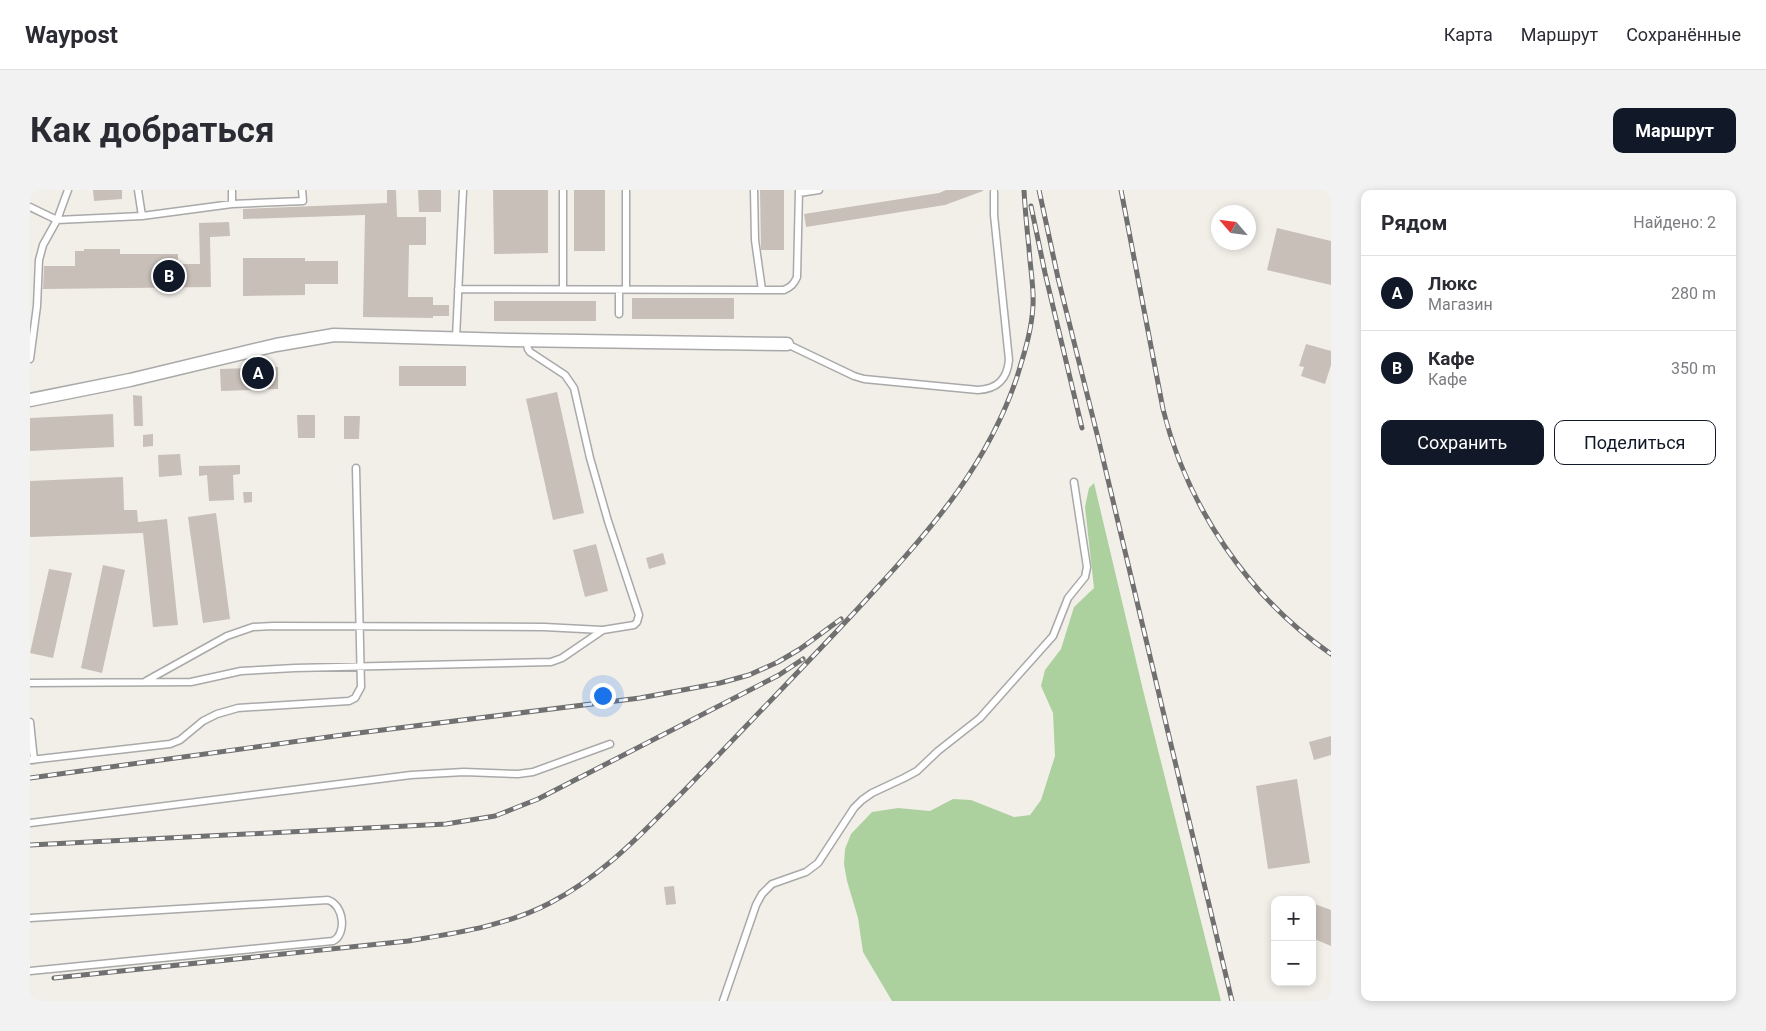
<!DOCTYPE html>
<html lang="ru">
<head>
<meta charset="utf-8">
<style>
  :root { --surface:#fff; --page:#f2f2f3; --text:#2b2b33; --muted:#7c7c81; --line:#e1e1e2; --accent:#111827 }
  body { margin:0; font-family:Roboto,sans-serif; background:var(--page); color:var(--text) }
  .controls { position:absolute; right:15px; bottom:15px; display:grid; overflow:hidden; border-radius:10px; box-shadow:0 2px 8px #0003 }
  .controls button { width:45px; height:45px; display:grid; place-items:center; padding:0; border:0; border-bottom:1px solid var(--line); background:var(--surface); color:var(--text); font:25px sans-serif }
  .compass { position:absolute; left:1181px; top:15px; width:45px; height:45px; border-radius:50%; background:var(--surface); box-shadow:0 2px 8px #0003; rotate:298deg }
  .you { position:absolute; left:572px; top:505px; width:18px; height:18px; margin:-12px; border:4px solid #fff; border-radius:50%; background:#1a73e8; box-shadow:0 0 0 8px #1a73e833 }
  .badge { display:grid; place-items:center; width:32px; height:32px; border-radius:50%; background:var(--accent); color:#fff; font-size:16px; font-weight:700 }
  .pin { position:absolute; translate:-50% -50%; border:2px solid #fff; box-shadow:0 1px 5px #0006 }
  .list { margin:0; padding:0; list-style:none }
  h2 { display:flex; justify-content:space-between; align-items:center; height:65px; margin:0; padding:0 20px; font-size:21px }
  h2 small { font-size:16px; font-weight:400; color:var(--muted) }
  .list li { display:grid; grid-template-columns:32px 1fr auto; gap:15px; align-items:center; box-sizing:border-box; height:75px; padding:0 20px; border-top:1px solid var(--line) }
  .list b { display:block; font-size:19px; white-space:nowrap }
  .list p { margin:0; font-size:16px; white-space:nowrap; color:var(--muted) }
  .list em { font-size:16px; font-style:normal; color:var(--muted) }
  .actions { display:flex; gap:10px; padding:15px 20px }
  .actions a { flex:1; padding:11px 0; border:1px solid var(--accent); border-radius:10px; text-align:center; font-size:18px; color:var(--accent) }
  .actions .main { background:var(--accent); color:#fff }
  .map { position:relative; flex:none; width:1301px; height:811px; overflow:hidden; border-radius:10px }
  header { display:flex; align-items:center; gap:30px; box-sizing:border-box; height:70px; padding:0 25px; background:var(--surface); border-bottom:1px solid var(--line) }
  header strong { font-size:24px }
  nav { display:flex; gap:28px; margin-inline-start:auto; font-size:18px }
  .intro { display:flex; align-items:center; justify-content:space-between; box-sizing:border-box; height:120px; padding:0 30px }
  h1 { margin:0; font-size:35px }
  .button { padding:12px 22px; border-radius:10px; background:var(--accent); color:#fff; font-size:18px; font-weight:700 }
  main { display:flex; gap:30px; padding:0 30px }
  aside { flex:1; background:var(--surface); border-radius:10px; box-shadow:0 2px 8px #0003 }
  .map>svg:first-child { display:block }
  .forest { fill:#add19e }
  .building { fill:#c7bfb8 }
  .lines { fill:none; stroke-linecap:round; stroke-linejoin:round }
  .service-casing { stroke:#a9a9a9; stroke-width:9 }
  .minor-casing { stroke:#a9a9a9; stroke-width:15 }
  .service { stroke:#fff; stroke-width:6 }
  .minor { stroke:#fff; stroke-width:12 }
  .rail-casing { stroke:#707070; stroke-width:5 }
  .rail { stroke:#fff; stroke-width:3; stroke-dasharray:9; stroke-linecap:butt }
</style>
</head>
<body>
<header>
<strong>Waypost</strong>
<nav><a>Карта</a><a>Маршрут</a><a>Сохранённые</a></nav>
</header>
<div class="intro"><h1>Как добраться</h1><a class="button">Маршрут</a></div>
<main>
<div class="map">
<svg width="1301" height="811" viewBox="0 0 1301 811">
  <rect width="100%" height="100%" fill="#f2efe9"/>
  <path class="forest" d="M1064 293 1113 500 1191 811H862L833 762 828 728 817 691 814 674 815 659 821 644 842 622 868 618 900 621 923 609 941 610 984 627 1000 625 1011 610 1025 566 1023 523 1011 496 1015 480 1031 459 1044 417 1064 398 1055 317 1059 298Z"/>
  <path class="building" d="M63 0H92V9L64 11Z
    M357 0H366L367 27H396V55H379L378 107H403V115H419V126H403V128L333 127 335 25 213 29V19L357 13Z
    M388 0H411V22H389Z
    M463 0H518V63L464 64Z
    M544 0H575V61H544Z
    M730 0H754V60H731Z
    M916 0H953V1L915 15 776 37 774 24 909 3Z
    M199 32 200 46 180 47 181 97 13 99 14 76H45V61H54V59H90V64H148V74H170L169 33Z
    M1247 38 1301 51V95L1237 80Z
    M213 68H275V71H308V94H275V105L213 106Z
    M602 108H704V129H602Z
    M464 111H566V131H464Z
    M1276 154 1301 161V175L1295 194 1271 186 1274 177 1269 176Z
    M369 176H436V196H369Z
    M248 177V199L191 201 190 179Z
    M527 202 554 323 523 330 496 209Z
    M103 205 112 206 113 236H104Z
    M83 224 84 257 0 261V228Z
    M267 225H285V248H268Z
    M314 226H330L329 249H314Z
    M123 244V256L113 257V245Z
    M150 264 152 285 129 287 128 265Z
    M210 275V284L203 285 204 310 179 311 177 285 169 286V276Z
    M93 287 94 320H107L108 332 137 329 148 435 123 437 113 343 0 347V291Z
    M213 302H222V312L214 313Z
    M186 323 200 429 173 433 158 327Z
    M566 354 578 401 555 407 543 360Z
    M633 363 636 374 619 379 616 368Z
    M73 375 95 380 72 483 51 478Z
    M19 379 42 383 23 468 0 463Z
    M1301 546V565L1284 570 1279 552Z
    M1267 589 1280 673 1238 679 1226 596Z
    M644 696 646 714 636 715 634 697Z
    M1282 713 1301 720V756L1282 748Z"/>
  <g class="lines">
    <g class="service-casing">
      <path id="service" d="M108 0 112 26
        M596 0V99
        M724 0 725 50 732 100
        M769 3 789 0
        M202 14 273 11 272 0
        M0 17 27 30 112 26 202 14V0
        M428 99 754 100C761 97 764 94 767 87L769 0
        M533 99V0
        M589 100V124
        M426 148 433 0
        M757 154 824 186 834 189 948 200C967 199 977 190 979 170L964 25V2
        M0 169 7 116 9 70 13 55 27 30 38 0
        M116 491 197 446 223 437 243 436 514 437 572 440
        M0 493 161 492 211 481 265 478 521 472 532 468 573 440 604 435 607 432 609 425 578 331 560 268 544 198 535 185 500 162 498 159 496 150
        M0 532 4 570
        M0 570 140 554 150 550 173 531 187 524 208 518 319 511 325 508 331 497 326 278
        M0 633 381 585 434 582 488 584 503 582 580 554
        M0 728 298 710C314 715 317 744 303 751L0 781
        M693 811 726 715 732 704 742 694 776 682 788 673 824 618 832 610 842 603 874 588 887 581 908 561 950 528 1023 446 1038 408 1055 387 1057 377 1044 292"/>
    </g>
    <g class="minor-casing">
      <path id="minor" d="M0 210 100 190 246 155 304 145 482 150 757 154"/>
    </g>
    <use href="#service" class="service"/>
    <use href="#minor" class="minor"/>
    <g class="rail-casing">
      <path id="rail" d="M1009 0 1028 88 1069 252 1202 811
        M1091 0 1133 219C1157 316 1218 407 1301 464
        M1001 16 1015 83 1052 238
        M0 588 320 544 610 508 690 493 719 485 748 472 770 459 811 429
        M0 655 416 634 465 626 508 609 749 485 773 469
        M24 788 378 751C426 743 476 736 520 713 566 689 602 654 638 617 666 589 694 559 722 530 763 487 805 444 845 400 905 335 958 273 987 187 994 164 1002 140 1003 115 1004 96 1000 77 999 58 997 39 995 19 994 0"/>
    </g>
    <use href="#rail" class="rail"/>
  </g>
</svg>
<div class="controls">
<button>+</button>
<button>−</button>
</div>
<svg class="compass" viewBox="-18 -18 36 36"><path d="M0-13l5 13h-10z" fill="#e53935"/><path d="M0 13l5-13h-10z" fill="#7c7c81"/></svg>
<div class="you"></div>
<div class="pin badge" style="left:228px;top:183px">A</div>
<div class="pin badge" style="left:139px;top:86px">B</div>
</div>
<aside>
<h2>Рядом<small>Найдено: 2</small></h2>
<ul class="list">
<li><span class="badge">A</span><div><b>Люкс</b><p>Магазин</p></div><em>280 m</em></li>
<li><span class="badge">B</span><div><b>Кафе</b><p>Кафе</p></div><em>350 m</em></li>
</ul>
<div class="actions"><a class="main">Сохранить</a><a>Поделиться</a></div>
</aside>
</main>
</body>
</html>
